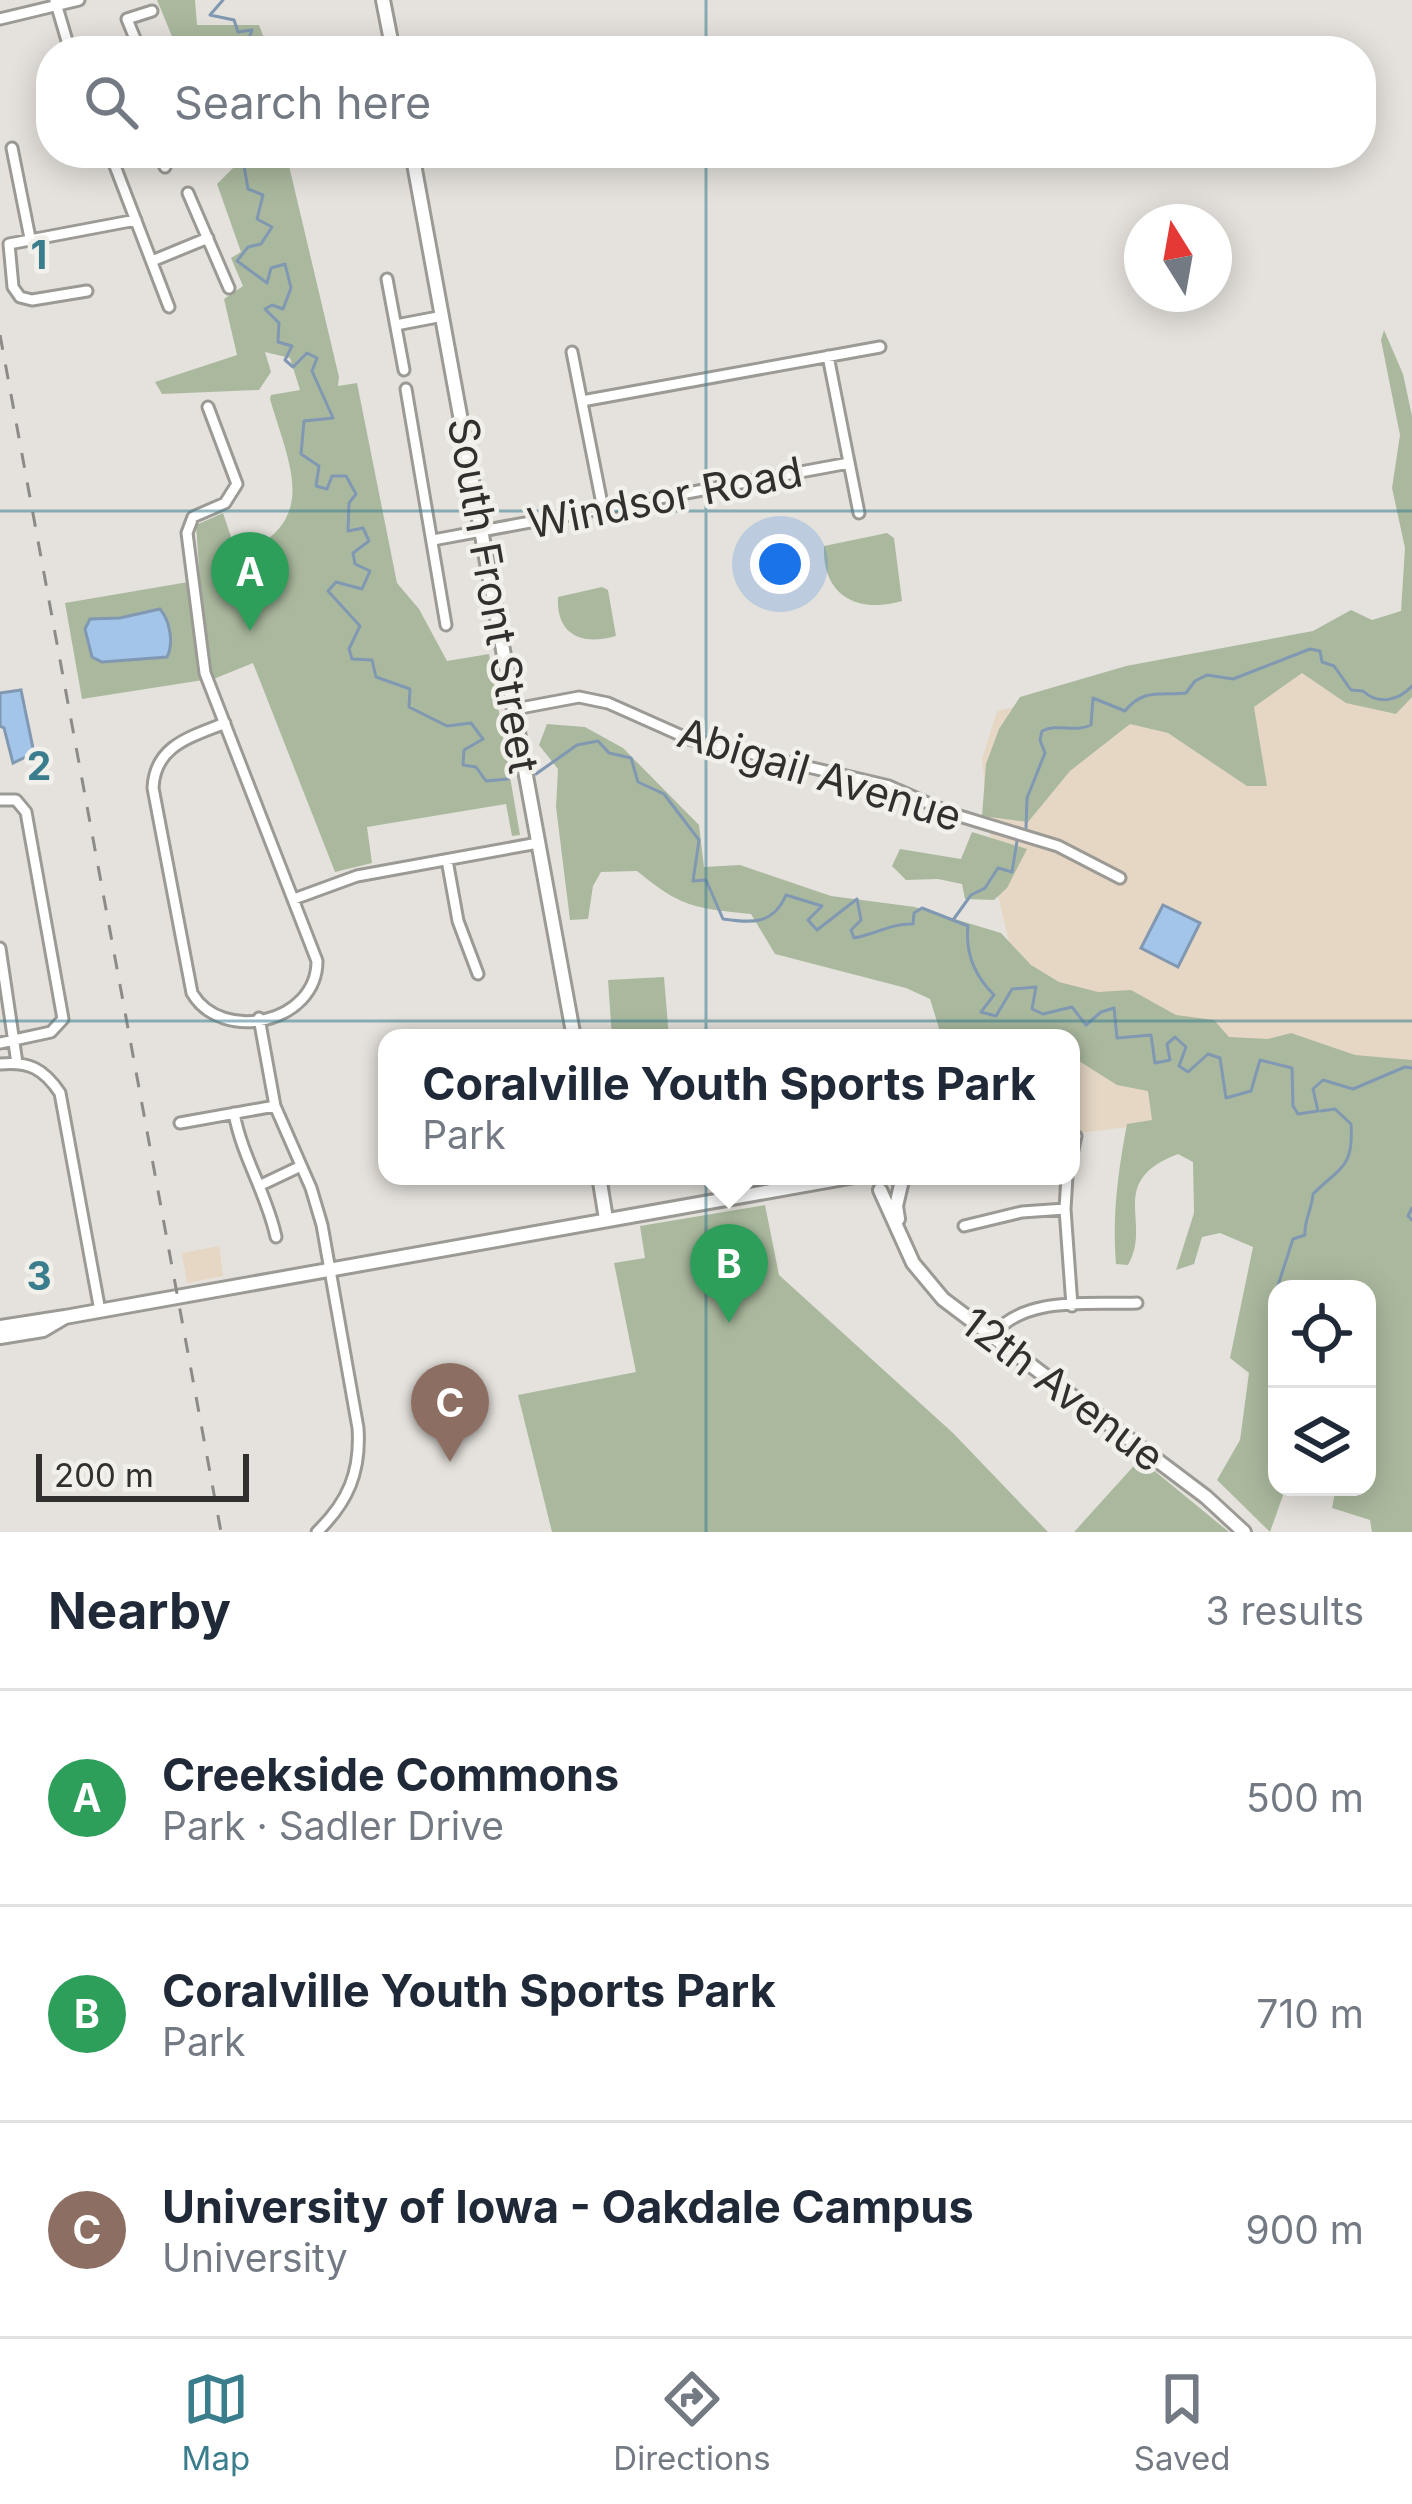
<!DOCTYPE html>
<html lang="en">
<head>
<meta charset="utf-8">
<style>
  :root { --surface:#fff; --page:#f6f6f7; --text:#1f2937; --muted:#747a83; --line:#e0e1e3; --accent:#3a7e8e }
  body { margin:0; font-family:Inter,sans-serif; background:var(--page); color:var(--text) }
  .controls { position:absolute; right:36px; bottom:36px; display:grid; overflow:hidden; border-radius:24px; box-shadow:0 6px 30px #0003 }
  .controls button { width:108px; height:108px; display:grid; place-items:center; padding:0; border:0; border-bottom:3px solid var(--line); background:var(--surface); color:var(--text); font:60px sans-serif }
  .compass { position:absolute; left:1124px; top:204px; width:108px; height:108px; border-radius:50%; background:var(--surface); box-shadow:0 6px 30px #0003; rotate:349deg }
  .scale { position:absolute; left:36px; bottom:30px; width:213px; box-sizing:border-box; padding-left:12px; border:6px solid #31302e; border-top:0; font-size:33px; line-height:42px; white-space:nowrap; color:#31302e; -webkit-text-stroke:9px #f2f0ea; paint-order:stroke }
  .you { position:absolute; left:780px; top:564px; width:42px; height:42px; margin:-30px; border:9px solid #fff; border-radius:50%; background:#1a73e8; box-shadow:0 0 0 18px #1a73e833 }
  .badge { display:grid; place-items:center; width:78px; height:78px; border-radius:50%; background:var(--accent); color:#fff; font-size:39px; font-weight:700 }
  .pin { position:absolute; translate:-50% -99px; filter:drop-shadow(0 3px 6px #0008) }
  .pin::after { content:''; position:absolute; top:63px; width:42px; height:36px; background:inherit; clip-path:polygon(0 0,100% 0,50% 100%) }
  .popup { position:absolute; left:378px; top:1029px; width:702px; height:156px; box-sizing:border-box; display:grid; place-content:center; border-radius:24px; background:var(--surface); filter:drop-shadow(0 3px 9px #0005); font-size:39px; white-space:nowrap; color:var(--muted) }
  .popup b { font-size:45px; color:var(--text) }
  .popup::after { content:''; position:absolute; left:50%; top:100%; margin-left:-24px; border:24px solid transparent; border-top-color:var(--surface) }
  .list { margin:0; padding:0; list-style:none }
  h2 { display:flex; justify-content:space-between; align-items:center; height:156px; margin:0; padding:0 48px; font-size:51px }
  h2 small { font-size:39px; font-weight:400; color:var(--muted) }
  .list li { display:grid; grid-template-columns:78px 1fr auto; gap:36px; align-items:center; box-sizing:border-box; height:216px; padding:0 48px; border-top:3px solid var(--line) }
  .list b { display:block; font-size:45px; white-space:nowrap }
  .list p { margin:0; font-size:39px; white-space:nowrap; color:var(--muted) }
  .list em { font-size:39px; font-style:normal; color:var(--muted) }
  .icon { flex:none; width:66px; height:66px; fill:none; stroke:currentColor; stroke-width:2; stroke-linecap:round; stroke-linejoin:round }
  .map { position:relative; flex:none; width:1412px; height:1532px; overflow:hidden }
  .search { position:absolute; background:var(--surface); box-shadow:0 6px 30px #0003; left:36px; right:36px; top:36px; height:132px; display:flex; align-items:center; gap:30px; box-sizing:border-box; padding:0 42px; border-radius:48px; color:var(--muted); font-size:45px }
  .sheet { height:804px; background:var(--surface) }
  nav { display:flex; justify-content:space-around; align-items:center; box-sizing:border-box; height:168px; border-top:3px solid var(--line); background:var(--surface); font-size:33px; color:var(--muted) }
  nav a { display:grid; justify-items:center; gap:6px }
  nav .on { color:var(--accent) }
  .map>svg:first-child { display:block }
  .industrial { fill:#e5d7c4 }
  .green { fill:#aab99e }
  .water { fill:#a3c5ea; stroke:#8198b2; stroke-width:3 }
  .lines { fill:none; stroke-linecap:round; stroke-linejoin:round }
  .stream { stroke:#8198b2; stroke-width:3 }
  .street-casing { stroke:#9c9a95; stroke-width:15 }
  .secondary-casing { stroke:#9c9a95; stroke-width:18 }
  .street { stroke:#fff; stroke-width:9 }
  .secondary { stroke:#fff; stroke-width:12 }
  .rail { stroke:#8d8b87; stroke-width:3; stroke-dasharray:15 15; stroke-linecap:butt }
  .grid { fill:none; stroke:#3a7e8e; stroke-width:3; stroke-opacity:0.55 }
  .labels { text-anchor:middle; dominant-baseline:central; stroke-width:9; stroke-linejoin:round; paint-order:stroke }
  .street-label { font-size:42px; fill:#31302e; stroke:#f2f0ea }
  .grid-label { font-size:39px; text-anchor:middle; font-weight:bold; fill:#3a7e8e; stroke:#f2f0ea; stroke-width:9; stroke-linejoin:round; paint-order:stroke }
</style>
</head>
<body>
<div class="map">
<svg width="1412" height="1532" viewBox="0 0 1412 1532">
  <rect width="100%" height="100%" fill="#e5e2dd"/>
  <path class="industrial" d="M1412 613V1082L1308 1105 1071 1134V1038H1032L995 883 982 759 997 711Z
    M219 1246 223 1276 187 1283 182 1253Z"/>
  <path class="green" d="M157 0H195L197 25H259L269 51H178Z
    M248 153H286L339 377 338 386 357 383 397 583 419 609 447 661 489 654 520 835 512 836 506 804 367 827 372 863 335 872 253 663 216 678 82 699 65 603 200 580 196 525 223 513 237 555C322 523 289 465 270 399L271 395 300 390 290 358 265 352 271 372 259 390 162 394 155 382 237 355 224 299 243 286 231 258 241 252 217 184Z
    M1384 330 1403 374 1412 416V697L1396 714 1346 703 1302 673 1254 707 1267 786H1247L1168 733 1130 724 1070 771 1028 822 982 816 986 764 999 729 1020 697 1126 666 1313 631 1351 610 1372 620 1401 611 1405 548 1392 488 1400 435 1381 340Z
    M887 533 894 538 902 601C858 614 822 596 824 546Z
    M602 587 608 590 616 636C582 646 556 635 558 597Z
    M547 724 585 727 623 748 699 825 704 867 740 865 831 896 915 907 1001 933 1031 965 1059 982 1098 992 1131 990 1176 1015 1214 1020 1229 1037 1268 1039 1291 1033 1355 1055 1412 1060V1532H1372L1370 1520 1332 1508 1336 1487H1367V1289H1277V1487H1286L1270 1532 1217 1480 1240 1440 1249 1373 1230 1358 1253 1247 1220 1233 1202 1237 1194 1264 1176 1270 1194 1213 1193 1162 1178 1154C1105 1182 1153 1222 1128 1265L1116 1264C1112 1215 1118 1172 1127 1124L1152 1120 1148 1091 1117 1085 1071 1056V1038H942L930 999 906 988 775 954 751 914C695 908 682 908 637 871L601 872 593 886 588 919 570 920 556 807 558 769 539 745Z
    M972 832 1027 849 1007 888 994 900 965 899 962 884 938 879 906 880 892 866 900 849 961 859Z
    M664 977 669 1038H612L608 980Z
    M765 1205 779 1275 953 1433 1048 1532H552L518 1395 636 1372 614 1263 645 1258 640 1226Z
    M1140 1459 1229 1532H1074Z"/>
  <path class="water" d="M160 609C170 621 174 643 167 657L102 662 92 657 85 629 90 619 120 618Z
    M21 690 34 753 13 763 4 728 0 726V693Z
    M1163 905 1200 923 1178 967 1141 948Z"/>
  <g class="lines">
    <path class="stream" d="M223 0 210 15 234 20 238 32 252 30 244 51
      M228 153 244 166 248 189 263 195 257 219 272 227 261 244 248 247 237 261 267 283 271 268 285 264 291 288 283 309 272 305 265 309 279 323 278 342 292 346 285 360 293 367 307 353 317 358 312 371 333 418 304 421 301 454 319 466 316 486 327 489 332 476H346L356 494 349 503 348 531 363 528 369 541 353 553 355 564 370 571 362 589 336 582 328 591 360 626 349 649 352 659 372 660 376 677 410 689 409 707 447 726 471 723 483 739 464 750 463 765 476 767 486 781 508 779
      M536 774 577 745 598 741 609 753 631 758 638 782 664 794 699 840 693 881 706 880 723 919C752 923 773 925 786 895L822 906 808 920 817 930 857 899 861 920 851 930 854 938C876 934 892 923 913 924L914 913 922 908 968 926C965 953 975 976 994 995L981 1012 996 1016 1012 989 1036 987 1032 1009 1043 1014 1072 1007 1086 1025 1101 1012 1114 1008 1117 1038 1151 1035 1155 1063 1170 1060 1167 1044 1175 1037 1186 1047 1179 1066 1188 1072 1208 1054 1220 1058 1226 1098 1251 1091 1260 1060 1292 1068 1293 1106 1298 1114 1318 1111 1313 1089 1323 1080 1353 1089 1405 1067 1412 1068
      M1026 828 1027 798 1045 753 1040 740 1042 731C1058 723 1075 733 1091 725L1093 698 1125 711C1144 687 1163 696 1186 693L1195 681 1207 675 1233 679 1310 649 1320 651 1322 662 1334 666 1351 690 1363 691C1379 706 1399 700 1412 686
      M953 920 971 895 985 888 998 868 1012 872 1017 841
      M1412 1208 1408 1216 1412 1220
      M1277 1349 1272 1304 1293 1239 1305 1235C1304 1219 1312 1210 1313 1194 1340 1167 1354 1168 1351 1124L1335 1109 1321 1111"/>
    <g class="street-casing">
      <path id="street" d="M55 0 70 51
        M0 19 79 0
        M140 51 127 19 152 11
        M12 148 30 238
        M110 153 169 307
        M159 153 165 167
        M188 193 229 288
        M152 261 208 238
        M387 279 404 370
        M87 291 32 300 20 297 13 287 9 244 136 220
        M396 325 443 316
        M572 352 603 509
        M828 356 859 513
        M406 389 446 625
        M582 401 880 347
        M208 407 237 484 225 503 193 517 187 533 205 673 317 961C317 1023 222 1044 192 993L153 788C155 745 191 737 225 723
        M433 540 849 463
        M515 709 579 697 608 703 689 739 889 786 953 814 1058 846 1120 878
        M0 800H16L26 812 63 1019 51 1032 0 1043
        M447 860 458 921 478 974
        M294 899 357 876 538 843
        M0 948 17 1063
        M259 1018 275 1106 311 1188 322 1225 358 1428C361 1472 348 1502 317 1532
        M0 1064C29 1061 44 1069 60 1093L100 1311
        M234 1113C242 1157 267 1194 276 1237
        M180 1123 275 1106
        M1071 1159 1076 1136
        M1067 1176 1065 1209 1072 1306
        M261 1185 301 1166
        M964 1226 1022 1212 1065 1209
        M992 1336C1024 1295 1089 1305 1137 1303"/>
    </g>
    <g class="secondary-casing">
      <path id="secondary" d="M383 0 393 51
        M412 153 574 1038
        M599 1176 606 1219
        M880 1190 913 1263 943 1299 1206 1497 1244 1532
        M898 1219 896 1206 903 1176
        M65 1317 855 1176
        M0 1327 65 1317 43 1330 0 1337"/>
    </g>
    <use href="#street" class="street"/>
    <use href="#secondary" class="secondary"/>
    <path class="rail" d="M0 335 221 1532"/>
  </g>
  <path class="grid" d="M706 0V51M706 153V1532M0 511H1412M0 1021H1412"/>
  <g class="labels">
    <g class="street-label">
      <text transform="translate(665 497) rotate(-11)">Windsor Road</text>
      <text transform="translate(494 595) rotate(80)">South Front Street</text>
      <text transform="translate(820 774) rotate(17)">Abigail Avenue</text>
      <text transform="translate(1063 1389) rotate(37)">12th Avenue</text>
    </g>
  </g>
  <g class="grid-label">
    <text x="39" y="269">1</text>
    <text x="39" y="780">2</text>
    <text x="39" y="1290">3</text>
  </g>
</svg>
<div class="controls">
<button><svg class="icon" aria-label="locate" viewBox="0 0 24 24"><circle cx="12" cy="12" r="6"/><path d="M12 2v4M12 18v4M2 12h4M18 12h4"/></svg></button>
<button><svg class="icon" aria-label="layers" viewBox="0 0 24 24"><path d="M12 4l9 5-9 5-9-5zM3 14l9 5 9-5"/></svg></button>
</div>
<svg class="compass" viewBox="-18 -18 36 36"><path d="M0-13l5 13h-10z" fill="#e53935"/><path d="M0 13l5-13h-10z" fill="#747a83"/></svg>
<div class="scale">200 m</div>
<div class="you"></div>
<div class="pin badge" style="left:250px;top:631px;background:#2e9e5b">A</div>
<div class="pin badge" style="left:729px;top:1323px;background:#2e9e5b">B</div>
<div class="popup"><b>Coralville Youth Sports Park</b>Park</div>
<div class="pin badge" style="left:450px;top:1462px;background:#8d6e63">C</div>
<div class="search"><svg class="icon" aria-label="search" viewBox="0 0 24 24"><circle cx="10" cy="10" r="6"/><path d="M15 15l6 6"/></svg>Search here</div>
</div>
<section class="sheet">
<h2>Nearby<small>3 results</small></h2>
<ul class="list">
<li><span class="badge" style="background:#2e9e5b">A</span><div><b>Creekside Commons</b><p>Park · Sadler Drive</p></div><em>500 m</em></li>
<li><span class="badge" style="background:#2e9e5b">B</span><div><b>Coralville Youth Sports Park</b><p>Park</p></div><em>710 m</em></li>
<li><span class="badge" style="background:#8d6e63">C</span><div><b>University of Iowa - Oakdale Campus</b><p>University</p></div><em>900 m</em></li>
</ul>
</section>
<nav>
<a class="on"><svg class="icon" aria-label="map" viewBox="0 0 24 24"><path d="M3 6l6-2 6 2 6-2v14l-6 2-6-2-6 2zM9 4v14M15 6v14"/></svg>Map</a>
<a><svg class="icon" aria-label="directions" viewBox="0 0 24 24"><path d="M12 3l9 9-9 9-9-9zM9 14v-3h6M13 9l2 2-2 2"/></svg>Directions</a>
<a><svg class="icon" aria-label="saved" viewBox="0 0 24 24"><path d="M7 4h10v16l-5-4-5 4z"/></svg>Saved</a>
</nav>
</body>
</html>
